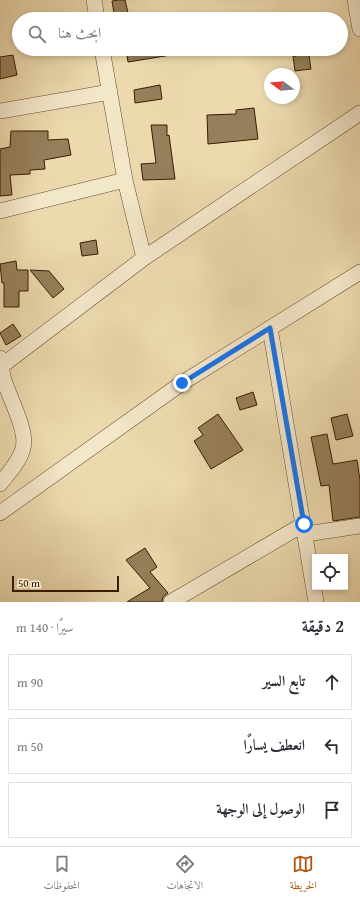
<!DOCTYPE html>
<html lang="ar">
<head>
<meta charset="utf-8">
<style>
  :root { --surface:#fff; --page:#f7f7f7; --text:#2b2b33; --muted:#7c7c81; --line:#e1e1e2; --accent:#b45309 }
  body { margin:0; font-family:"Gentium Book Plus",Amiri,serif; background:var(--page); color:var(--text); direction:rtl }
  .controls { position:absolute; right:12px; bottom:12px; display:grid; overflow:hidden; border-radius:0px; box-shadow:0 2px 6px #0003 }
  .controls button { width:36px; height:36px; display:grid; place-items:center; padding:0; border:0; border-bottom:1px solid var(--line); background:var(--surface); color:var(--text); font:20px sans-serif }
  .compass { position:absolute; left:264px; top:68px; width:36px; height:36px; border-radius:50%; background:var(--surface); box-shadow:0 2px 6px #0003; rotate:286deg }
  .scale { position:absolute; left:12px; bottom:10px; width:107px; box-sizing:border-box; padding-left:4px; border:2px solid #391c02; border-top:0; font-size:11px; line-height:14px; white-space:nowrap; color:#391c02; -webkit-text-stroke:3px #f3e7ca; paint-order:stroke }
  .stop { position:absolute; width:12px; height:12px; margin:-9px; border:3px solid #1a73e8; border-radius:50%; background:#fff }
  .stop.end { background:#1a73e8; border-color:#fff; box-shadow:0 1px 4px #0008 }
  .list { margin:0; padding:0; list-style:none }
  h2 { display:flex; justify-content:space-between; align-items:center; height:52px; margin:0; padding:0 16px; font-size:17px }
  h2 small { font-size:13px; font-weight:400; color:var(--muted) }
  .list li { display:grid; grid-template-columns:26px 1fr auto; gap:12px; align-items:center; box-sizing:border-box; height:56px; margin:0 8px 8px; padding:0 8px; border:1px solid var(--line); border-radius:0px }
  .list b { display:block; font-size:15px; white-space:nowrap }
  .list em { font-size:13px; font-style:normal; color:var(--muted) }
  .icon { flex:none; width:22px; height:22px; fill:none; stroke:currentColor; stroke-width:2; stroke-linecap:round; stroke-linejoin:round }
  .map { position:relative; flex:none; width:360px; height:602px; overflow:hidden; direction:ltr }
  .search { position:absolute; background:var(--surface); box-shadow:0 2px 6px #0003; left:12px; right:12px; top:12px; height:44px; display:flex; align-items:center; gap:10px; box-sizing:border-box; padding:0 14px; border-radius:22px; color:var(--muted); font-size:15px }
  .sheet { height:244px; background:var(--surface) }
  nav { display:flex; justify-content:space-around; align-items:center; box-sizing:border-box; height:56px; border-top:1px solid var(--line); background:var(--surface); font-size:11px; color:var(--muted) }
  nav a { display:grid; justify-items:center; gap:2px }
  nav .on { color:var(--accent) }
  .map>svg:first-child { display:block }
  .building { fill:#967f5b; stroke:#391c02 }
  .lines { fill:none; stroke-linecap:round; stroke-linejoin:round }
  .minor-casing { stroke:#664c2d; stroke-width:16 }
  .minor { stroke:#f3e7ca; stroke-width:15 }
  .route { stroke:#1a73e8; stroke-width:5 }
</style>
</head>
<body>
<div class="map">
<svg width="360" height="602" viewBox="0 0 360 602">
  <rect width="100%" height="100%" fill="#ecdaae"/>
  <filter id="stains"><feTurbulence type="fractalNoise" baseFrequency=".005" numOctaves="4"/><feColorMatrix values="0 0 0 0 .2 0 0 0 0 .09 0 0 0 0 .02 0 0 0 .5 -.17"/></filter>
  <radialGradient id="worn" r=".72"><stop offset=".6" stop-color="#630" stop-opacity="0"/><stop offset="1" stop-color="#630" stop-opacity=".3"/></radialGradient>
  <path class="building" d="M118 0H125L129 17 115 19 112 1Z
    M126 49H170L171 55 128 62Z
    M296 49H308L311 69 295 71 293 56H296Z
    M13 55 17 75 0 79V57Z
    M160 85 162 99 135 103 134 90Z
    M254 108 258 139 208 144 207 115 236 114V110Z
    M151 125H167V136L169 135 175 179 143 180 141 164 156 163Z
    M11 131H48V140L68 139 71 155 44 160 45 169 30 170V174L10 175 12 195 0 196V149L10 147Z
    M96 240 98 254 82 256 80 243Z
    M16 261 17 270H28V291H19V307H4V283H2L0 264Z
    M30 270 49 271 64 289 53 298Z
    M13 324 21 336 6 345 0 333Z
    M253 392 257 405 240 410 236 398Z
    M218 414 243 450 211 469 194 441 203 435 198 428Z
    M347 414 353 436 336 440 331 418Z
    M327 434 333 464 357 460 360 480V517L333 521 329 485 321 486 311 437Z
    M145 548 157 567 150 572 168 593 163 597 162 602H127L150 588 126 560Z"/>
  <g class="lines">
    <g class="minor-casing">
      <path id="minor" d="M94 0 97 19
        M355 0 360 29
        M102 49 125 180 144 258
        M0 111 110 92
        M0 211 125 180
        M270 328 316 602
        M0 367 144 258 360 113
        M0 484C8 474 20 461 23 448 28 431 9 397 4 380 2 373 1 366 0 358
        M0 513 182 383 360 272
        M306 534 360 526
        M171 602 304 524"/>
    </g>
    <use href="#minor" class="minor"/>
  </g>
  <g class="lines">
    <path class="route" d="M182 383 270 328 304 524"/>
  </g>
  <rect width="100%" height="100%" filter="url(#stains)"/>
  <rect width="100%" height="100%" fill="url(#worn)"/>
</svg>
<div class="controls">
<button><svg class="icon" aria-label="locate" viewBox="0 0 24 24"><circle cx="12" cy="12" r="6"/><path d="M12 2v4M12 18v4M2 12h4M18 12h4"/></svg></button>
</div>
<svg class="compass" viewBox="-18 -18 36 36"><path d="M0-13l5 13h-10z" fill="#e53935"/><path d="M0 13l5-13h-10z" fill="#7c7c81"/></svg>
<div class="scale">50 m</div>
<div class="stop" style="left:304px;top:524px"></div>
<div class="stop end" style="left:182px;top:383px"></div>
<div class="search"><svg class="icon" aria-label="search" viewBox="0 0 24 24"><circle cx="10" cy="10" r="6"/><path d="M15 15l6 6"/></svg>ابحث هنا</div>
</div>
<section class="sheet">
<h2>2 دقيقة<small>سيرًا · 140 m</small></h2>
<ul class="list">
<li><svg class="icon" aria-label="ahead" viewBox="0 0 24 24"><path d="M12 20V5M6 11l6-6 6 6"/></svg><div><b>تابع السير</b></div><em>90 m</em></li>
<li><svg class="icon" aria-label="left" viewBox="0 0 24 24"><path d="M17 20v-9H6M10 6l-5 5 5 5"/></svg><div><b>انعطف يسارًا</b></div><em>50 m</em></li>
<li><svg class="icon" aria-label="arrive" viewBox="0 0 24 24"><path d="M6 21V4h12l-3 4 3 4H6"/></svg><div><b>الوصول إلى الوجهة</b></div></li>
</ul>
</section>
<nav>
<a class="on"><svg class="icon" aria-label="map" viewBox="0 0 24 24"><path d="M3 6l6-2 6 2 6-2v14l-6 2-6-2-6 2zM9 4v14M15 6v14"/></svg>الخريطة</a>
<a><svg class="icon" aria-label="directions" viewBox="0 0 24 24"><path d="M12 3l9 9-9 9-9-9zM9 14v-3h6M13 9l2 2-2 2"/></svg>الاتجاهات</a>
<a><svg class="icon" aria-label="saved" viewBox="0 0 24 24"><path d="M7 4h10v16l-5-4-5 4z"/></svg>المحفوظات</a>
</nav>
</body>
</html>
